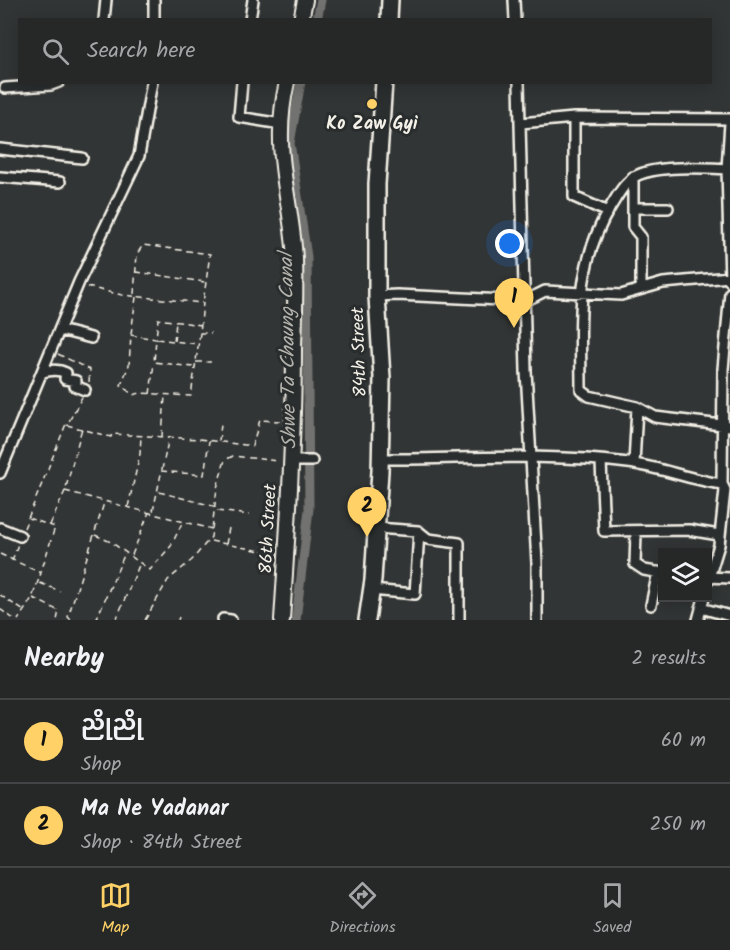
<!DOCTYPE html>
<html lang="en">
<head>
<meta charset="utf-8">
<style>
  :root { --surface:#262828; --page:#2e3030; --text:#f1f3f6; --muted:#a4a6a8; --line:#424445; --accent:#ffd166 }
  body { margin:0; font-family:Kalam,"Noto Sans Myanmar",sans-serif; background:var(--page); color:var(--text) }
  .controls { position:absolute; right:18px; bottom:18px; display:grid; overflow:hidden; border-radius:0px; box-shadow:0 3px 15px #0003 }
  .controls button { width:54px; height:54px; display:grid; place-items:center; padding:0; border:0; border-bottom:2px solid var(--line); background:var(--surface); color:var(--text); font:30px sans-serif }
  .you { position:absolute; left:510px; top:244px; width:21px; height:21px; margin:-15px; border:4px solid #fff; border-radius:50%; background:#1a73e8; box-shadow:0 0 0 9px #1a73e833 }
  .badge { display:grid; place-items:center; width:39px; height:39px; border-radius:50%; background:var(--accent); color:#111; font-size:20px; font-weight:700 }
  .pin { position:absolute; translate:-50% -50px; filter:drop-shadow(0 2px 3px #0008) }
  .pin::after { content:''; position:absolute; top:32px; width:21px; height:18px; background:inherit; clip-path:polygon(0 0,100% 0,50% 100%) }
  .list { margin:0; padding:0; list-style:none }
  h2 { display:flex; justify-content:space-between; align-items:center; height:78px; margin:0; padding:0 24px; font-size:26px }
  h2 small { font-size:20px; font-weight:400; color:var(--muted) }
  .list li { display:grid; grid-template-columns:39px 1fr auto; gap:18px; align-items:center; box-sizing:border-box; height:84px; padding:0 24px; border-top:2px solid var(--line) }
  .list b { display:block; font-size:22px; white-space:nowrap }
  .list p { margin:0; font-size:20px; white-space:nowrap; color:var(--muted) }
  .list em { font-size:20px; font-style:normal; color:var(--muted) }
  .icon { flex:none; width:33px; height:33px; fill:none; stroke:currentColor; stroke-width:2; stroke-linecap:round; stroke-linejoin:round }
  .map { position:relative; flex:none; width:730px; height:620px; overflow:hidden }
  .search { position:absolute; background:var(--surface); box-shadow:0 3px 15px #0003; left:18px; right:18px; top:18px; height:66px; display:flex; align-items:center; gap:15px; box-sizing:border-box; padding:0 21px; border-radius:0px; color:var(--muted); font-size:22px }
  .sheet { height:246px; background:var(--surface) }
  nav { display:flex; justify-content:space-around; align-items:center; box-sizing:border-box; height:84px; border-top:2px solid var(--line); background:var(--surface); font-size:16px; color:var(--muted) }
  nav a { display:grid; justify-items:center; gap:3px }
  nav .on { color:var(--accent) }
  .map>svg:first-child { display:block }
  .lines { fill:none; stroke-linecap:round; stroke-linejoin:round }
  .canal { stroke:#727370; stroke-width:9 }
  .minor-casing { stroke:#f4f1e8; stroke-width:14 }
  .secondary-casing { stroke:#f4f1e8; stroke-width:18 }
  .primary-casing { stroke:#f4f1e8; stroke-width:20 }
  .path { stroke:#f4f1e8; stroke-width:1.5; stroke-dasharray:6 4.5; stroke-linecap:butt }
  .minor { stroke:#2a2d2e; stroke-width:9 }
  .secondary { stroke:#2a2d2e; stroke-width:14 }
  .primary { stroke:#2a2d2e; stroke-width:15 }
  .poi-dot { fill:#ffd166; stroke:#2a2d2e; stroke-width:2 }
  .labels { text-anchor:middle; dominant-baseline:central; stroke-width:6; stroke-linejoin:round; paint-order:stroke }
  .poi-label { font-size:18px; font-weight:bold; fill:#f4f1e8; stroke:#2a2d2e }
  .street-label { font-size:18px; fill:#f4f1e8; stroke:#2a2d2e }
  .water-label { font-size:20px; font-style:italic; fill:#b3b2ac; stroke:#2a2d2e }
</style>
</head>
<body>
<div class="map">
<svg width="730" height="620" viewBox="0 0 730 620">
  <rect width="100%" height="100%" fill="#323535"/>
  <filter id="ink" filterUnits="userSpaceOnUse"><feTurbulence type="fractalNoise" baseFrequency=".0167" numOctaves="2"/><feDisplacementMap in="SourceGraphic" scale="12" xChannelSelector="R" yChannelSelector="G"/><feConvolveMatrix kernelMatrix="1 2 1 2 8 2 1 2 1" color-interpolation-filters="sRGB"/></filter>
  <g filter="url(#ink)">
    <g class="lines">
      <path class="canal" d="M317 20 321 0
        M296 620 309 509 307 257 290 143 301 82"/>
      <g class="minor-casing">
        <path id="minor" d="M154 0V20
          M514 0 515 20
          M104 20 106 0
          M250 20 253 0
          M242 82 239 117 281 124
          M519 82 526 371 537 563V620
          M5 88 51 85 59 82
          M574 118V197L608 212
          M521 123 574 118 730 119
          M0 149 82 158
          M0 177 60 182
          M633 177V227L641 237V289
          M633 208H668
          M730 281 727 169 730 123
          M377 296 397 295 525 301 545 291 621 295 663 283 730 277
          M60 330 91 338
          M42 372C51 370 58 369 66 373L65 379 76 381 75 386 85 390
          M637 407 589 396 581 390C581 322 574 266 611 206 618 195 625 181 638 175 660 165 706 168 730 169
          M381 459C460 459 550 453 628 463 660 467 690 480 722 484L725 490 719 545 708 581
          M291 461H312
          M601 462 604 531 689 530 719 535
          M634 464 637 407 655 417 730 426
          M0 473 79 282 139 156 152 82
          M722 484 723 369 730 293
          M0 528 20 536
          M376 528 418 531 428 539 459 543V620
          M636 533 635 564 644 570 662 573
          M708 577 730 578
          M371 590 415 594 419 532
          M651 605 658 572
          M701 608 730 616
          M223 619 231 620
          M698 620 704 598"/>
      </g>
      <g class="secondary-casing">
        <path id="secondary" d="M301 20 305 0
          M282 620C288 529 294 437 294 346 295 317 296 288 295 259 291 194 271 151 287 82"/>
      </g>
      <g class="primary-casing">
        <path id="primary" d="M389 20 390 0
          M367 620 373 580 380 471 382 378 377 296V184L384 82"/>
      </g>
      <path class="path" d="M136 272 205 282
        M87 287 122 295 203 303 200 333H211
        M134 294 137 254 143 245 210 254 203 303
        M200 333 191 396 140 393 133 395 121 385 129 365 131 335 156 339 158 319 201 325
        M131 334 136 297
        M174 341 176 322
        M58 354 90 370 89 382
        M196 362H211
        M193 367 154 362 156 339 199 344
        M150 394 154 363
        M82 397 67 425 111 437 112 434 199 439 252 446 260 420 280 421
        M162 436 165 396
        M219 441 221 424
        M161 471 204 475 209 441
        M65 491 212 529
        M159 492 217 507
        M128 507 140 454 141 436
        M153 511 169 437
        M217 511 249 515
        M28 518 55 527 41 572
        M50 525 65 491 82 428
        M24 528 66 424
        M95 535 111 542 150 570 171 546 183 521
        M211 541 276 554
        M226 544 229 528
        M0 554 41 573 32 598 18 620
        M132 555 149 512
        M12 561 18 544
        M40 583 60 591
        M0 595 24 611
        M33 598 59 611 57 620
        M0 609 15 620
        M71 620 68 617 104 503
        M96 620 125 553
        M116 620 140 563
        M145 620 168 580 192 560 211 537 217 488 225 460 233 456 278 461
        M178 620 179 617"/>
      <use href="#minor" class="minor"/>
      <use href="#secondary" class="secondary"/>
      <use href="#primary" class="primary"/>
    </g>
  </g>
  <circle class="poi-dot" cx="372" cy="104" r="6"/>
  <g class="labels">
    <g class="poi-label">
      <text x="372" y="124">Ko Zaw Gyi</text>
    </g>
    <g class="street-label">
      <text transform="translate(360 352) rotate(-92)">84th Street</text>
      <text transform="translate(269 529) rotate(-87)">86th Street</text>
    </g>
    <g class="water-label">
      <text transform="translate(289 351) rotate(-91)">Shwe Ta Chaung Canal</text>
    </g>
  </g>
</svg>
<div class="controls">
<button><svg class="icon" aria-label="layers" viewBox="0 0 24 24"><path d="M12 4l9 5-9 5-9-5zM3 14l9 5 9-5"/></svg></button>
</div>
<div class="you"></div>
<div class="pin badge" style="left:514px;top:328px">1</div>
<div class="pin badge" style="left:367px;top:537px">2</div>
<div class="search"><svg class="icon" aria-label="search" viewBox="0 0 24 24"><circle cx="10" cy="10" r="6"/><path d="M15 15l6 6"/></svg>Search here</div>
</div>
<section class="sheet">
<h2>Nearby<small>2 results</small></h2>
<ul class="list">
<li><span class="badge">1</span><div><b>ညိုညို</b><p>Shop</p></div><em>60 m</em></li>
<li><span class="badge">2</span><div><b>Ma Ne Yadanar</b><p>Shop · 84th Street</p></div><em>250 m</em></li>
</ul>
</section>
<nav>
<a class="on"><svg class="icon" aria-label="map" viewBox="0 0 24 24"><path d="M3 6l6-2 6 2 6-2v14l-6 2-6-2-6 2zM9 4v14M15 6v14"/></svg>Map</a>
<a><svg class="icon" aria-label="directions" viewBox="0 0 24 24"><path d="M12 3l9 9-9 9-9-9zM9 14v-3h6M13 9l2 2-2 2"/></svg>Directions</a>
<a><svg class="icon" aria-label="saved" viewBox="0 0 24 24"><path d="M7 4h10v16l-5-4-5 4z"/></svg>Saved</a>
</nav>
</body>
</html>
